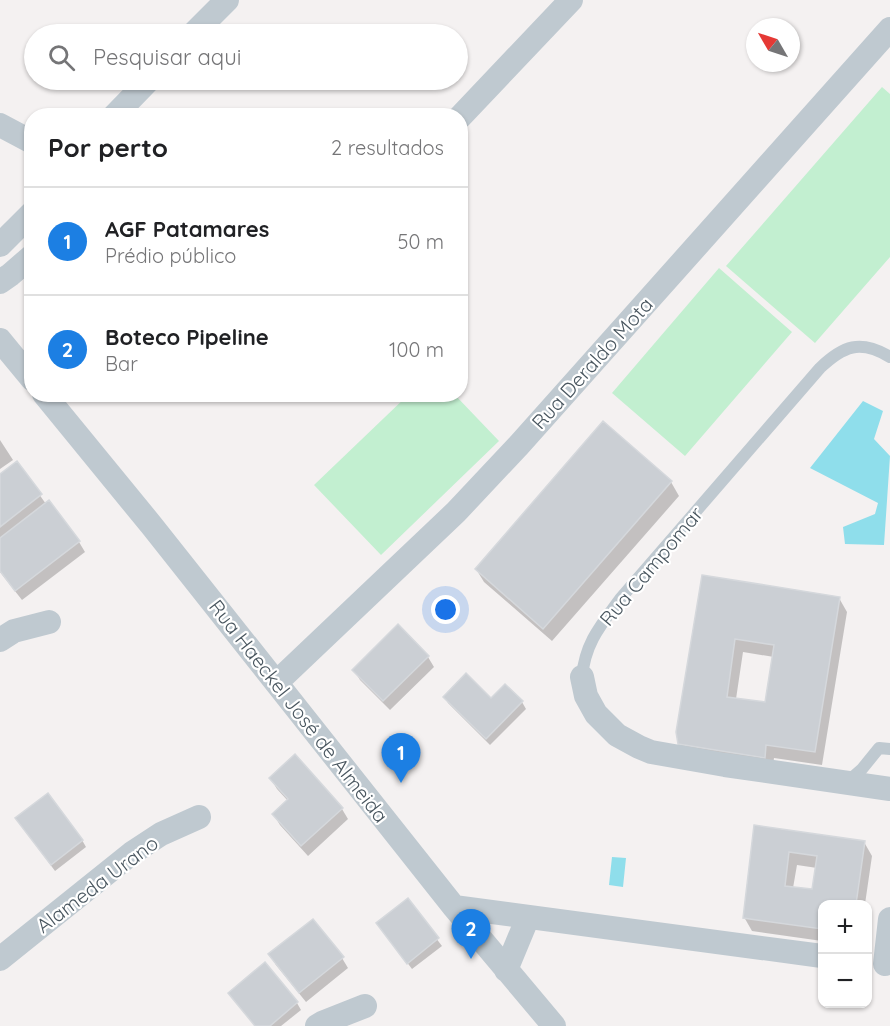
<!DOCTYPE html>
<html lang="pt">
<head>
<meta charset="utf-8">
<style>
  :root { --surface:#fff; --page:#f6f6f6; --text:#202124; --muted:#757577; --line:#e0e0e0; --accent:#1c7fe3 }
  body { margin:0; font-family:Quicksand,sans-serif; background:var(--page); color:var(--text) }
  .controls { position:absolute; right:18px; bottom:18px; display:grid; overflow:hidden; border-radius:12px; box-shadow:0 2px 4px #0004 }
  .controls button { width:54px; height:54px; display:grid; place-items:center; padding:0; border:0; border-bottom:2px solid var(--line); background:var(--surface); color:var(--text); font:30px sans-serif }
  .compass { position:absolute; left:746px; top:18px; width:54px; height:54px; border-radius:50%; background:var(--surface); box-shadow:0 2px 4px #0004; rotate:309deg }
  .you { position:absolute; left:446px; top:610px; width:21px; height:21px; margin:-15px; border:4px solid #fff; border-radius:50%; background:#1a73e8; box-shadow:0 0 0 9px #1a73e833 }
  .badge { display:grid; place-items:center; width:39px; height:39px; border-radius:50%; background:var(--accent); color:#fff; font-size:20px; font-weight:700 }
  .pin { position:absolute; translate:-50% -50px; filter:drop-shadow(0 2px 3px #0008) }
  .pin::after { content:''; position:absolute; top:32px; width:21px; height:18px; background:inherit; clip-path:polygon(0 0,100% 0,50% 100%) }
  .list { margin:0; padding:0; list-style:none }
  h2 { display:flex; justify-content:space-between; align-items:center; height:78px; margin:0; padding:0 24px; font-size:26px }
  h2 small { font-size:20px; font-weight:400; color:var(--muted) }
  .list li { display:grid; grid-template-columns:39px 1fr auto; gap:18px; align-items:center; box-sizing:border-box; height:108px; padding:0 24px; border-top:2px solid var(--line) }
  .list b { display:block; font-size:22px; white-space:nowrap }
  .list p { margin:0; font-size:20px; white-space:nowrap; color:var(--muted) }
  .list em { font-size:20px; font-style:normal; color:var(--muted) }
  .icon { flex:none; width:33px; height:33px; fill:none; stroke:currentColor; stroke-width:2; stroke-linecap:round; stroke-linejoin:round }
  .map { position:relative; flex:none; width:890px; height:1026px; overflow:hidden }
  .search { position:absolute; background:var(--surface); box-shadow:0 2px 4px #0004; left:24px; top:24px; width:444px; height:66px; display:flex; align-items:center; gap:15px; box-sizing:border-box; padding:0 21px; border-radius:33px; color:var(--muted); font-size:22px }
  .panel { position:absolute; background:var(--surface); box-shadow:0 2px 4px #0004; left:24px; top:108px; width:444px; height:294px; border-radius:24px }
  .map>svg:first-child { display:block }
  .green { fill:#c2efd0 }
  .water { fill:#8fdeeb }
  .shadow { fill:#0003; fill-rule:evenodd }
  .building { fill:#cbcfd4; stroke:#d5d8dc; stroke-width:1.5; fill-rule:evenodd }
  .lines { fill:none; stroke-linecap:round; stroke-linejoin:round }
  .service { stroke:#bfc9d0; stroke-width:12 }
  .minor { stroke:#bfc9d0; stroke-width:24 }
  .labels { text-anchor:middle; dominant-baseline:central; stroke-width:4.5; stroke-linejoin:round; paint-order:stroke }
  .street-label { font-size:20px; fill:#49565f; stroke:#fff }
</style>
</head>
<body>
<div class="map">
<svg width="890" height="1026" viewBox="0 0 890 1026">
  <rect width="100%" height="100%" fill="#f4f1f1"/>
  <path class="green" d="M882 87 890 94V257L815 343 726 266Z
    M719 268 792 332 685 456 612 393Z
    M408 395H455L499 441 381 555 314 485Z"/>
  <path class="water" d="M863 401 883 411 874 439 890 456 884 545 845 544 843 527 875 514 878 503 810 468Z
    M612 857 626 858 623 887 609 885Z"/>
  <path class="shadow" d="M0 440 13 460 0 469Z
    M17 463 46 504 79 542 85 552 22 600 0 572V476Z
    M671 482 679 496 552 641 484 582 476 569Z
    M703 577 839 598 847 612 822 765 774 758 772 771 687 757 679 744ZM743 652 774 657 766 704 736 699Z
    M428 657 434 667 390 710 360 680 354 670Z
    M505 686 522 702 526 709 490 745 448 703 445 697 491 700Z
    M271 779 342 809 348 819 308 856 280 825 274 815 288 801 277 789Z
    M21 825 82 840 86 847 55 871Z
    M755 826 864 842 872 856 865 904H822V941L752 931 744 917ZM797 865 817 868 813 891 793 888Z
    M407 900 442 946 412 969 378 924Z
    M270 955 342 958 348 968 306 1002 276 965Z
    M265 964 297 1003 301 1010 281 1026H256Z"/>
  <path class="building" d="M603 421 672 481 543 629 475 569Z
    M17 461 42 494 0 527V474Z
    M49 500 80 541 15 591 0 571V538Z
    M702 575 840 597 815 752 766 745 765 758 678 744 676 732ZM735 639 774 645 765 702 727 697Z
    M398 624 429 656 383 701 352 670Z
    M466 673 491 698 505 684 523 701 486 739 443 697Z
    M295 754 343 808 301 846 272 814 288 799 269 778Z
    M48 793 83 840 51 865 15 818Z
    M754 825 865 841 856 904H822V929L743 918ZM789 852 817 856 812 889 785 886Z
    M408 898 439 938 407 964 376 923Z
    M313 919 344 957 299 993 268 954Z
    M265 962 298 1002 270 1026H255L228 993Z"/>
  <g class="lines">
    <path class="service" d="M582 677C585 643 601 625 620 599L820 368C843 346 860 339 890 357
      M846 783 862 769 879 748 890 749"/>
    <path class="minor" d="M193 34 227 0
      M114 116 149 80
      M460 117 571 0
      M0 125 32 142
      M0 245 32 213
      M0 282 10 275 32 256
      M0 340 32 379
      M44 394 152 526 454 907 554 1026
      M0 640 14 631 49 622
      M582 677 586 696 596 714 617 735 639 747 651 752 725 765 890 789
      M277 682 456 512 519 445 890 29
      M454 907 822 956
      M0 959 132 853 161 834 199 817
      M885 964 890 919
      M506 970 528 917
      M317 1026 322 1023 365 1006"/>
  </g>
  <g class="labels">
    <g class="street-label">
      <text transform="translate(592 363) rotate(-48)">Rua Deraldo Mota</text>
      <text transform="translate(651 566) rotate(-50)">Rua Campomar</text>
      <text transform="translate(299 711) rotate(52)">Rua Haeckel José de Almeida</text>
      <text transform="translate(97 884) rotate(-37)">Alameda Urano</text>
    </g>
  </g>
</svg>
<div class="controls">
<button>+</button>
<button>−</button>
</div>
<svg class="compass" viewBox="-18 -18 36 36"><path d="M0-13l5 13h-10z" fill="#e53935"/><path d="M0 13l5-13h-10z" fill="#757577"/></svg>
<div class="you"></div>
<div class="pin badge" style="left:401px;top:783px">1</div>
<div class="pin badge" style="left:471px;top:959px">2</div>
<div class="search"><svg class="icon" aria-label="search" viewBox="0 0 24 24"><circle cx="10" cy="10" r="6"/><path d="M15 15l6 6"/></svg>Pesquisar aqui</div>
<section class="panel">
<h2>Por perto<small>2 resultados</small></h2>
<ul class="list">
<li><span class="badge">1</span><div><b>AGF Patamares</b><p>Prédio público</p></div><em>50 m</em></li>
<li><span class="badge">2</span><div><b>Boteco Pipeline</b><p>Bar</p></div><em>100 m</em></li>
</ul>
</section>
</div>
</body>
</html>
